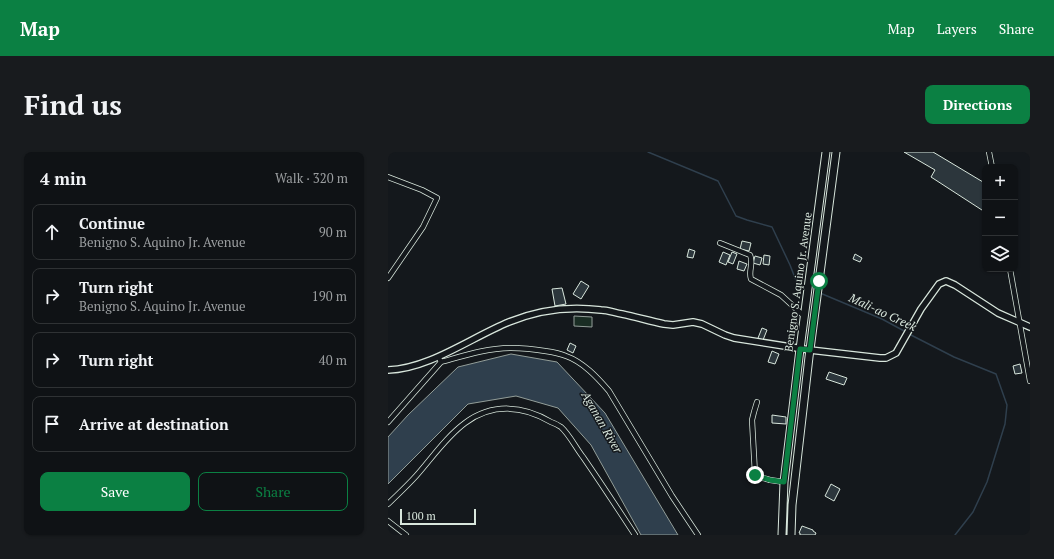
<!DOCTYPE html>
<html lang="en">
<head>
<meta charset="utf-8">
<style>
  :root { --surface:#0f1215; --page:#181b1e; --text:#f1f3f6; --muted:#9b9ea0; --line:#2f3234; --accent:#0b8043 }
  body { margin:0; font-family:"PT Serif",serif; background:var(--page); color:var(--text) }
  .controls { position:absolute; right:12px; top:12px; display:grid; overflow:hidden; border-radius:8px; box-shadow:0 1px 3px #0004 }
  .controls button { width:36px; height:36px; display:grid; place-items:center; padding:0; border:0; border-bottom:1px solid var(--line); background:var(--surface); color:var(--text); font:20px sans-serif }
  .scale { position:absolute; left:12px; bottom:10px; width:76px; box-sizing:border-box; padding-left:4px; border:2px solid #d8e6dc; border-top:0; font-size:11px; line-height:14px; white-space:nowrap; color:#d8e6dc; -webkit-text-stroke:3px #14181c; paint-order:stroke }
  .stop { position:absolute; width:12px; height:12px; margin:-9px; border:3px solid #0b8043; border-radius:50%; background:#fff }
  .stop.end { background:#0b8043; border-color:#fff; box-shadow:0 1px 4px #0008 }
  .list { margin:0; padding:0; list-style:none }
  h2 { display:flex; justify-content:space-between; align-items:center; height:52px; margin:0; padding:0 16px; font-size:17px }
  h2 small { font-size:13px; font-weight:400; color:var(--muted) }
  .list li { display:grid; grid-template-columns:26px 1fr auto; gap:12px; align-items:center; box-sizing:border-box; height:56px; margin:0 8px 8px; padding:0 8px; border:1px solid var(--line); border-radius:8px }
  .list b { display:block; font-size:15px; white-space:nowrap }
  .list p { margin:0; font-size:13px; white-space:nowrap; color:var(--muted) }
  .list em { font-size:13px; font-style:normal; color:var(--muted) }
  .actions { display:flex; gap:8px; padding:12px 16px }
  .actions a { flex:1; padding:9px 0; border:1px solid var(--accent); border-radius:8px; text-align:center; font-size:14px; color:var(--accent) }
  .actions .main { background:var(--accent); color:#fff }
  .icon { flex:none; width:22px; height:22px; fill:none; stroke:currentColor; stroke-width:2; stroke-linecap:round; stroke-linejoin:round }
  .map { position:relative; flex:none; width:642px; height:383px; overflow:hidden; border-radius:8px }
  header { display:flex; align-items:center; gap:24px; box-sizing:border-box; height:56px; padding:0 20px; background:var(--accent); color:#fff }
  header strong { font-size:19px }
  nav { display:flex; gap:22px; margin-inline-start:auto; font-size:14px }
  .intro { display:flex; align-items:center; justify-content:space-between; box-sizing:border-box; height:96px; padding:0 24px }
  h1 { margin:0; font-size:28px }
  .button { padding:10px 18px; border-radius:8px; background:var(--accent); color:#fff; font-size:14px; font-weight:700 }
  main { display:flex; gap:24px; padding:0 24px }
  aside { flex:1; background:var(--surface); border-radius:8px; box-shadow:0 1px 3px #0004 }
  .map>svg:first-child { display:block }
  .green { fill:#1a2d24; stroke:#939e99 }
  .water { fill:#2f3f4d; stroke:#939e99 }
  .lines { fill:none; stroke-linecap:round; stroke-linejoin:round }
  .stream { stroke:#2f3f4d; stroke-width:1.5 }
  .building { fill:#2c363c; stroke:#d8e6dc }
  .minor-casing { stroke:#d8e6dc; stroke-width:6 }
  .tertiary-casing { stroke:#d8e6dc; stroke-width:8 }
  .primary-casing { stroke:#d8e6dc; stroke-width:9 }
  .minor { stroke:#14181c; stroke-width:4.5 }
  .tertiary { stroke:#14181c; stroke-width:5.5 }
  .primary { stroke:#14181c; stroke-width:7 }
  .route { stroke:#0b8043; stroke-width:5 }
  .labels { text-anchor:middle; dominant-baseline:central; stroke-width:3; stroke-linejoin:round; paint-order:stroke }
  .street-label { font-size:11px; fill:#d8e6dc; stroke:#14181c }
  .water-label { font-size:12px; font-style:italic; fill:#d8e6dc; stroke:#14181c }
</style>
</head>
<body>
<header>
<strong>Map</strong>
<nav><a>Map</a><a>Layers</a><a>Share</a></nav>
</header>
<div class="intro"><h1>Find us</h1><a class="button">Directions</a></div>
<main>
<aside>
<h2>4 min<small>Walk · 320 m</small></h2>
<ul class="list">
<li><svg class="icon" aria-label="ahead" viewBox="0 0 24 24"><path d="M12 20V5M6 11l6-6 6 6"/></svg><div><b>Continue</b><p>Benigno S. Aquino Jr. Avenue</p></div><em>90 m</em></li>
<li><svg class="icon" aria-label="right" viewBox="0 0 24 24"><path d="M7 20v-9h11M14 6l5 5-5 5"/></svg><div><b>Turn right</b><p>Benigno S. Aquino Jr. Avenue</p></div><em>190 m</em></li>
<li><svg class="icon" aria-label="right" viewBox="0 0 24 24"><path d="M7 20v-9h11M14 6l5 5-5 5"/></svg><div><b>Turn right</b></div><em>40 m</em></li>
<li><svg class="icon" aria-label="arrive" viewBox="0 0 24 24"><path d="M6 21V4h12l-3 4 3 4H6"/></svg><div><b>Arrive at destination</b></div></li>
</ul>
<div class="actions"><a class="main">Save</a><a>Share</a></div>
</aside>
<div class="map">
<svg width="642" height="383" viewBox="0 0 642 383">
  <rect width="100%" height="100%" fill="#14181c"/>
  <path class="green" d="M186 164 204 165V175L186 174Z"/>
  <path class="water" d="M123 202 169 210 217 261 290 383H253L203 293 170 256 128 244 80 252 0 332V285L20 263 70 215Z"/>
  <g class="lines">
    <path class="stream" d="M260 0 330 29 348 64 359 68 384 75 402 113 409 131 418 135
      M432 141 494 167 518 180
      M521 182 566 205 608 222 619 253 617 272 599 330 585 360 567 383"/>
  </g>
  <path class="building" d="M516 0H545L595 30 597 40V60L543 25 547 18Z
    M354 89 363 91 361 99 352 97Z
    M301 97 307 99 305 106 299 105Z
    M335 100 342 103 338 113 331 110Z
    M344 100 349 102 345 112 340 110Z
    M467 102 474 106 472 110 465 107Z
    M376 103 382 104 381 113 375 112Z
    M367 104 374 106 372 113 365 111Z
    M351 109 359 112 356 119 349 117Z
    M193 129 201 134 193 147 185 142Z
    M174 136 178 152 167 154 164 137Z
    M403 167H409V175L402 174Z
    M374 176 379 178 375 188 370 186Z
    M182 191 188 194 185 201 179 198Z
    M384 199 391 202 387 212 380 210Z
    M632 212 634 221 627 222 625 214Z
    M441 220 459 226 456 233 438 227Z
    M384 263 398 265V272L384 271Z
    M443 332 452 337 446 349 437 344Z
    M414 374 425 378V379L428 381 427 383H412V381H411Z"/>
  <g class="lines">
    <g class="minor-casing">
      <path id="minor" d="M601 0 604 15
        M0 25 34 38 49 46 35 75 0 126
        M332 91 362 103C366 111 360 119 363 127L393 143 416 164
        M622 117 642 229
        M53 210C75 204 99 196 123 196 134 196 145 197 157 199 164 200 171 201 178 204 195 210 209 225 221 239L284 344 310 383
        M369 250 366 260 364 268 367 322 368 324 382 328 396 330
        M0 270 53 210 52 208
        M0 352C9 343 19 334 28 324 44 306 58 285 77 271 104 251 135 253 163 270 166 271 170 273 173 275 181 282 188 296 195 305 213 331 230 357 247 383
        M0 369 18 383"/>
    </g>
    <g class="tertiary-casing">
      <path id="tertiary" d="M0 218C41 217 84 185 121 170 150 158 182 154 213 158 220 158 227 161 234 162 248 165 262 169 276 172L285 173 305 170 314 172 337 183 346 186 422 198 492 206H498L508 201 533 157 551 132 558 129 567 133 610 161 642 175"/>
    </g>
    <g class="primary-casing">
      <path id="primary" d="M394 383 396 330 412 197 438 0
        M403 383 404 353 421 205 448 0"/>
    </g>
    <use href="#minor" class="minor"/>
    <use href="#tertiary" class="tertiary"/>
    <use href="#primary" class="primary"/>
  </g>
  <g class="lines">
    <path class="route" d="M367 323 382 328 396 330 412 197 422 198 431 129"/>
  </g>
  <g class="labels">
    <g class="street-label">
      <text transform="translate(410 130) rotate(-82)">Benigno S. Aquino Jr. Avenue</text>
    </g>
    <g class="water-label">
      <text transform="translate(495 160) rotate(25)">Mali-ao Creek</text>
      <text transform="translate(214 270) rotate(60)">Aganan River</text>
    </g>
  </g>
</svg>
<div class="controls">
<button>+</button>
<button>−</button>
<button><svg class="icon" aria-label="layers" viewBox="0 0 24 24"><path d="M12 4l9 5-9 5-9-5zM3 14l9 5 9-5"/></svg></button>
</div>
<div class="scale">100 m</div>
<div class="stop" style="left:431px;top:129px"></div>
<div class="stop end" style="left:367px;top:323px"></div>
</div>
</main>
</body>
</html>
